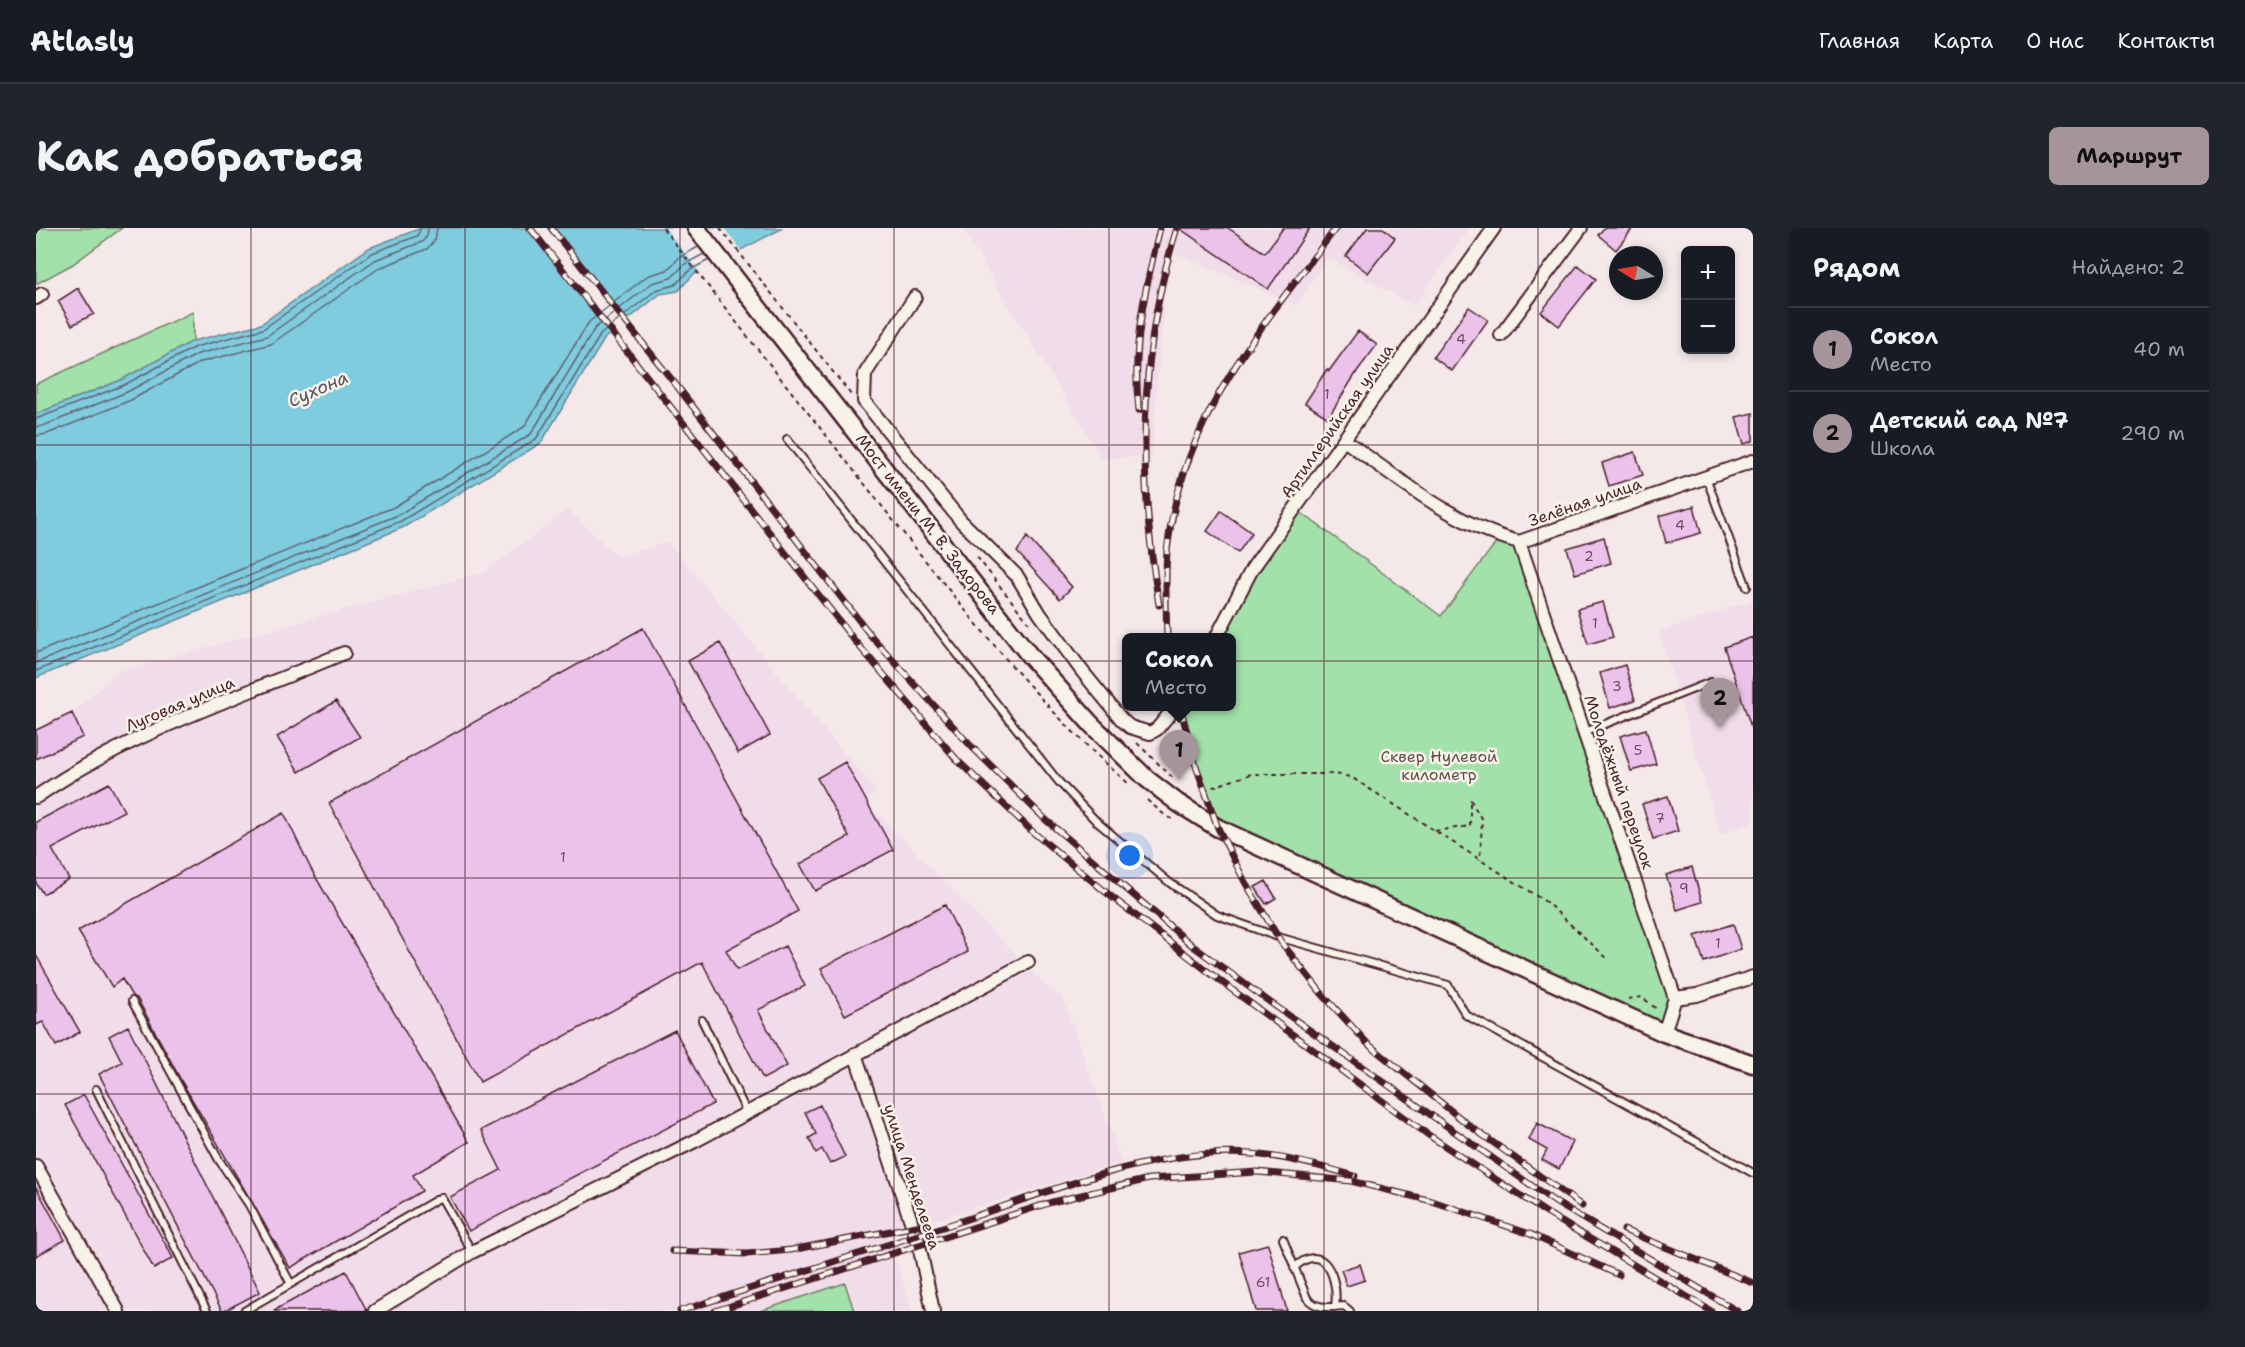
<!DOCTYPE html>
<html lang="ru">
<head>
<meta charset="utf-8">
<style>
  :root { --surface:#171b24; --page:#20242c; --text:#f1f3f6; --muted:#9ea1a6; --line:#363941; --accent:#a6949b }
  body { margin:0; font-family:"Shantell Sans",sans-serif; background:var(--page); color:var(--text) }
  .controls { position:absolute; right:18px; top:18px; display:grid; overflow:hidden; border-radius:9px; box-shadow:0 3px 9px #0003 }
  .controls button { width:54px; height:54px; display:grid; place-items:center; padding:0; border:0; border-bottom:2px solid var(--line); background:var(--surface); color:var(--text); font:30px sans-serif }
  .compass { position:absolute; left:1573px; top:18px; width:54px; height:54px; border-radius:50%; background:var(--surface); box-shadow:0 3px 9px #0003; rotate:281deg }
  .you { position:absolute; left:1094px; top:628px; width:21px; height:21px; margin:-15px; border:4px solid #fff; border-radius:50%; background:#1a73e8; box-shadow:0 0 0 9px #1a73e833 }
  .badge { display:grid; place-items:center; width:39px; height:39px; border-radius:50%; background:var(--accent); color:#111; font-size:20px; font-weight:700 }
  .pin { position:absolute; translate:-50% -50px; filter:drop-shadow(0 2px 3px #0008) }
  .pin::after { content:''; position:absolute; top:32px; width:21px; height:18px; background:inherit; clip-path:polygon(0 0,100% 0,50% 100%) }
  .popup { position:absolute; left:1086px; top:405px; width:114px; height:78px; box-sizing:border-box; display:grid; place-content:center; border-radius:9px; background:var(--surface); filter:drop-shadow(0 2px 4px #0005); font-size:20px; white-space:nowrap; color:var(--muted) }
  .popup b { font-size:22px; color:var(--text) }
  .popup::after { content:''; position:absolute; left:50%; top:100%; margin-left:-12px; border:12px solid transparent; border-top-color:var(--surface) }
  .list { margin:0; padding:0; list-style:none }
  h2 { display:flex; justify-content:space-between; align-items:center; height:78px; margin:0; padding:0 24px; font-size:26px }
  h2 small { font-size:20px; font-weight:400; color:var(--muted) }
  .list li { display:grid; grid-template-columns:39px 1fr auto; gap:18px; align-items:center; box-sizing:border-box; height:84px; padding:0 24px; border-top:2px solid var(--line) }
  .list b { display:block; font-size:22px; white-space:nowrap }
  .list p { margin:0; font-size:20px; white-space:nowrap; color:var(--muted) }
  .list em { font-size:20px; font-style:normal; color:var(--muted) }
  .map { position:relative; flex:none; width:1717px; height:1083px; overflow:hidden; border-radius:9px }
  header { display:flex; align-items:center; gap:36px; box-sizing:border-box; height:84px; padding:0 30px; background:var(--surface); border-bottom:2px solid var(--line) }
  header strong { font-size:28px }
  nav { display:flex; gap:33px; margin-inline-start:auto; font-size:21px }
  .intro { display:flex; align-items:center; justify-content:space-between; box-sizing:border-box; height:144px; padding:0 36px }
  h1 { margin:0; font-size:42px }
  .button { padding:15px 27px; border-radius:9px; background:var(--accent); color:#111; font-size:21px; font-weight:700 }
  main { display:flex; gap:36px; padding:0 36px }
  aside { flex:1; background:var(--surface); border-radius:9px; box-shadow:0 3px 9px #0003 }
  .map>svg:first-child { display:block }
  .built { fill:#f1dde9 }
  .green { fill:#a2e2aa; stroke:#76806a; stroke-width:1.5 }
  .water { fill:#7fccde; stroke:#6a8796; stroke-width:1.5 }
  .pier { fill:#f4e9e8 }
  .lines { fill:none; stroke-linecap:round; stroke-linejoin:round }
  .shore { stroke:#5f6473; stroke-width:1.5 }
  .building { fill:#eac2ea; stroke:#4a1f2b; stroke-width:1.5 }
  .lane-casing { stroke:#4a1f2b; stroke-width:10 }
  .street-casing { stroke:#4a1f2b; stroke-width:16 }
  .secondary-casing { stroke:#4a1f2b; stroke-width:21 }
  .path { stroke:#4a1f2b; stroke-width:2; stroke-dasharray:4.5 4.5; stroke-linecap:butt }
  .lane { stroke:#f7f3e8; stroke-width:6 }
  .street { stroke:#f7f3e8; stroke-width:12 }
  .secondary { stroke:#f7f3e8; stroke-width:16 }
  .rail-casing { stroke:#4a1f2b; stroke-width:7 }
  .rail { stroke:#f7f3e8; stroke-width:4.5; stroke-dasharray:14; stroke-linecap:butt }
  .grid { fill:none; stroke:#4a1f2b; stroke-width:1.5; stroke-opacity:0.55 }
  .labels { text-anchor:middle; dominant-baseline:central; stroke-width:5; stroke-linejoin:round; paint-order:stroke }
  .number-label { font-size:14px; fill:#72485b }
  .street-label { font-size:16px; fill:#4a1f2b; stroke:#f7f3e8 }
  .park-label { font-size:16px; fill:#60504b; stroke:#f7f3e8 }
  .water-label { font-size:18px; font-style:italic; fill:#5a5361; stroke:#f7f3e8 }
</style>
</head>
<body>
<header>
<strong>Atlasly</strong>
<nav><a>Главная</a><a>Карта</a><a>О нас</a><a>Контакты</a></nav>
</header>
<div class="intro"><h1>Как добраться</h1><a class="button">Маршрут</a></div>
<main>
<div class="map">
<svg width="1717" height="1083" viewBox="0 0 1717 1083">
  <rect width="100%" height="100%" fill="#f4e9e8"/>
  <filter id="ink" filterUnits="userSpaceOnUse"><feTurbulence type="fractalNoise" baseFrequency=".0167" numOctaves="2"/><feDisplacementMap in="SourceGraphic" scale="12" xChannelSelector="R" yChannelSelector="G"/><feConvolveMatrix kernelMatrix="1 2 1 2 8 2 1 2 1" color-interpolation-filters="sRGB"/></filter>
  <g filter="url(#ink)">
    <path class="built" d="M926 0H1434L1378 78 1292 30 1260 77 1132 22 1116 228 1066 231Z
      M532 282 582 328 632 314 840 563 830 573 1016 764 1026 768 1086 934 851 1007 877 1083H0V502L36 485 83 443 448 344Z
      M1717 372V595L1684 606 1623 404Z"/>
    <path class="green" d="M0 0H86L37 36 0 56Z
      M157 84V113L85 152 0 186V156Z
      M1259 280 1405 388 1464 309 1483 314 1639 770 1628 805 1182 600 1159 535 1144 479 1196 478V410L1180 409Z
      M809 1055 818 1083H724Z"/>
    <path class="water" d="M385 0H747L657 47 642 63 624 66 569 110 505 215 368 299 0 450V186L85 152 157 113 225 96 333 20Z"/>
    <path class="pier" d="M494 0H515L591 96 579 106Z
      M629 0H688L707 25 665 46Z"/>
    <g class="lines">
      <path class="shore" d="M0 191 88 157 159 119 227 101 336 25 381 8 385 0
        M0 199 7 198 91 164 162 126 231 108 339 32 386 14 391 8 392 0
        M0 208 11 206 95 172 165 134 235 116 343 40 391 21 399 12 401 0
        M0 425 358 279 488 199 553 94 611 48 631 42 644 29 662 19
        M0 435 362 287 495 206 559 100 616 55 635 50 649 36 668 26
        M0 443 365 293 500 211 565 106 620 62 639 57 654 42 673 32"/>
    </g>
    <path class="building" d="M1143 0H1192L1229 25 1247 0H1274L1232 61Z
      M1331 0H1347L1359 10 1332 45 1310 28Z
      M1568 0H1597L1580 22 1562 7Z
      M1542 37 1560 51 1523 98 1505 84Z
      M42 60 58 86 36 97 22 73Z
      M1433 79 1452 92 1416 143 1397 129Z
      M1322 103 1341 117 1322 142 1292 190 1269 175 1291 141 1293 143Z
      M1717 185V213L1708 216 1700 189Z
      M1599 224 1607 247 1573 258 1566 235Z
      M1658 278 1665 305 1630 315 1623 288Z
      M1185 283 1216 305 1202 325 1171 303Z
      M991 309 1036 359 1024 371 981 324Z
      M1568 309 1575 335 1539 346 1531 320Z
      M1567 374 1577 409 1552 416 1541 381Z
      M607 400 762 683 690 722 701 742 749 718 769 758 722 782 751 838 727 851 666 734 444 854 293 575Z
      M1717 409V499H1715L1688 419Z
      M684 415 734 507 702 525 652 433Z
      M1589 437 1599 472 1574 480 1564 445Z
      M300 473 324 509 263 544 241 509Z
      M36 485 47 509 0 531V502Z
      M1610 501 1620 536 1595 543 1584 508Z
      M809 534 857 622 779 663 764 636 813 609 781 550Z
      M73 555 88 583 16 621 33 651 7 666 0 655V594Z
      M1632 568 1642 603 1617 611 1606 576Z
      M248 585 275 641 433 914 377 947 386 963 254 1040 147 856 101 770 96 768 86 751 76 759 42 703Z
      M1656 639 1666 674 1641 682 1630 647Z
      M1230 653 1240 670 1230 676 1219 659Z
      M909 677 932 724 809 787 785 740Z
      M1697 696 1705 721 1668 734 1659 708Z
      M0 727 44 804 20 818 7 794 0 797Z
      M92 798 224 1064 188 1083H186L63 846 86 834 73 808Z
      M639 802 677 876 433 1003 414 969 465 942 445 902Z
      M48 867 137 1030 118 1041 29 877Z
      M784 877 809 929 794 936 786 921 780 925 773 910 780 906 769 884Z
      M1501 895 1537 914 1523 941 1506 932 1511 922 1493 912Z
      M0 959 29 1012 0 1028Z
      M1232 1016 1251 1083H1220L1203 1024Z
      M1324 1036 1329 1052 1311 1058 1305 1042Z
      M310 1043 331 1083H237Z"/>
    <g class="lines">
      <g class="lane-casing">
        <path id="lane" d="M751 211 1022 553 1061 594 1134 655 1181 687 1242 709 1412 757 1430 787 1717 945
          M1670 249 1711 359
          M1549 504 1675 454
          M96 773 183 932 213 977 255 1056
          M666 792 711 885
          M60 861 171 1083
          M1247 1011 1271 1070C1281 1082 1293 1079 1308 1078L1314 1083
          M1258 1040C1289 1011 1303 1052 1299 1079
          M208 1083 405 969 436 1024"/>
      </g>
      <g class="street-casing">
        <path id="street" d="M879 69 829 146 828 173 925 293 981 348 1004 386 1046 443 1086 492 1094 499 1114 505 1121 501 1140 478
          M0 70 6 66
          M1465 107 1545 0
          M1308 212C1362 250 1418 297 1483 314L1717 233
          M1483 314 1639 770 1628 805
          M1180 410 1216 341 1458 0
          M0 569C93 504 204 469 308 425
          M1639 770 1661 767 1717 749
          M819 826 883 1017 897 1083
          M0 938 82 1083
          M339 1083 436 1024 659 913 992 734"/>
      </g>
      <g class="secondary-casing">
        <path id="secondary" d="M660 0 994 428 1055 496 1111 551 1142 575 1182 600 1628 805 1717 836"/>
      </g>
      <path class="path" d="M627 0C700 95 775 188 849 282 925 377 1000 476 1093 556
        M684 0 816 168
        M941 329 993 395
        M1101 515 1138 551
        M1168 562 1215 546H1299L1315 549 1510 674 1572 731
        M1111 572 1131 589 1137 591
        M1399 603 1434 598V571L1446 592 1444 632
        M1592 771 1606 769 1623 783"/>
      <use href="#lane" class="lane"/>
      <use href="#street" class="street"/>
      <use href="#secondary" class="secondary"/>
      <g class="rail-casing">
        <path id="rail" d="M494 0 818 412 922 533 998 605 1077 670 1187 755 1391 906 1509 984 1675 1083
          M515 0 644 162 836 409 934 517 1010 592 1157 718 1235 775 1519 974 1701 1083
          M1103 182C1095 120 1109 61 1124 0
          M1123 377C1102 250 1102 124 1141 0
          M1131 410C1130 381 1129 352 1131 323 1145 191 1224 101 1300 0
          M1144 478 1159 535 1182 600 1209 654 1245 714 1287 767 1332 816 1434 898 1546 978
          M1588 1002 1717 1055
          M636 1023 711 1026 755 1022 891 996
          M644 1083C734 1054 823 1026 913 997 1005 967 1118 918 1216 926 1251 929 1285 938 1319 948
          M679 1083 1016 974 1113 951 1221 944 1315 953 1396 973 1494 1006 1583 1047"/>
      </g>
      <use href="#rail" class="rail"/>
    </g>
  </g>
  <path class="grid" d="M215 0V1083M429 0V1083M644 0V1083M858 0V1083M1073 0V1083M1288 0V1083M1502 0V1083M0 217H1717M0 433H1717M0 650H1717M0 866H1717"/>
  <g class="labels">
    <g class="number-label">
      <text x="1425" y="111">4</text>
      <text x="1291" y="166">1</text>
      <text x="1644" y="297">4</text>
      <text x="1553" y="328">2</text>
      <text x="1559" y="395">1</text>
      <text x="1581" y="458">3</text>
      <text x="1602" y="522">5</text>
      <text x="1624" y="590">7</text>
      <text x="527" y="629">1</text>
      <text x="1648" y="660">9</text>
      <text x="1682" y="715">1</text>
      <text x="1227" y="1054">61</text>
    </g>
    <g class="street-label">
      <text transform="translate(1301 193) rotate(-55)">Артиллерийская улица</text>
      <text transform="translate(1549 274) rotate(-19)">Зелёная улица</text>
      <text transform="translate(892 296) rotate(52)">Мост имени М. В. Задорова</text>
      <text transform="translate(144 476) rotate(-23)">Луговая улица</text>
      <text transform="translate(1583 554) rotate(71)">Молодёжный переулок</text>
      <text transform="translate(876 949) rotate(72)">улица Менделеева</text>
    </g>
    <g class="park-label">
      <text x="1403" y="528">Сквер Нулевой<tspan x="1403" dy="18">километр</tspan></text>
    </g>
    <g class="water-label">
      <text transform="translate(282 161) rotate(-24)">Сухона</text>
    </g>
  </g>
</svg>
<div class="controls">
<button>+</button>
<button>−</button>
</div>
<svg class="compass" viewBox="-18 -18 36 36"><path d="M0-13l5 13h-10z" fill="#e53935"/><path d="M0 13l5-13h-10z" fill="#9ea1a6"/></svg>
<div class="you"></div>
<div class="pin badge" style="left:1143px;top:552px">1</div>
<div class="popup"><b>Сокол</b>Место</div>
<div class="pin badge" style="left:1684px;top:500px">2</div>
</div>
<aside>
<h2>Рядом<small>Найдено: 2</small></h2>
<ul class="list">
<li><span class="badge">1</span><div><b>Сокол</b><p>Место</p></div><em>40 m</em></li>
<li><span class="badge">2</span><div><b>Детский сад №7</b><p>Школа</p></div><em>290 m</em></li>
</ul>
</aside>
</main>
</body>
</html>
